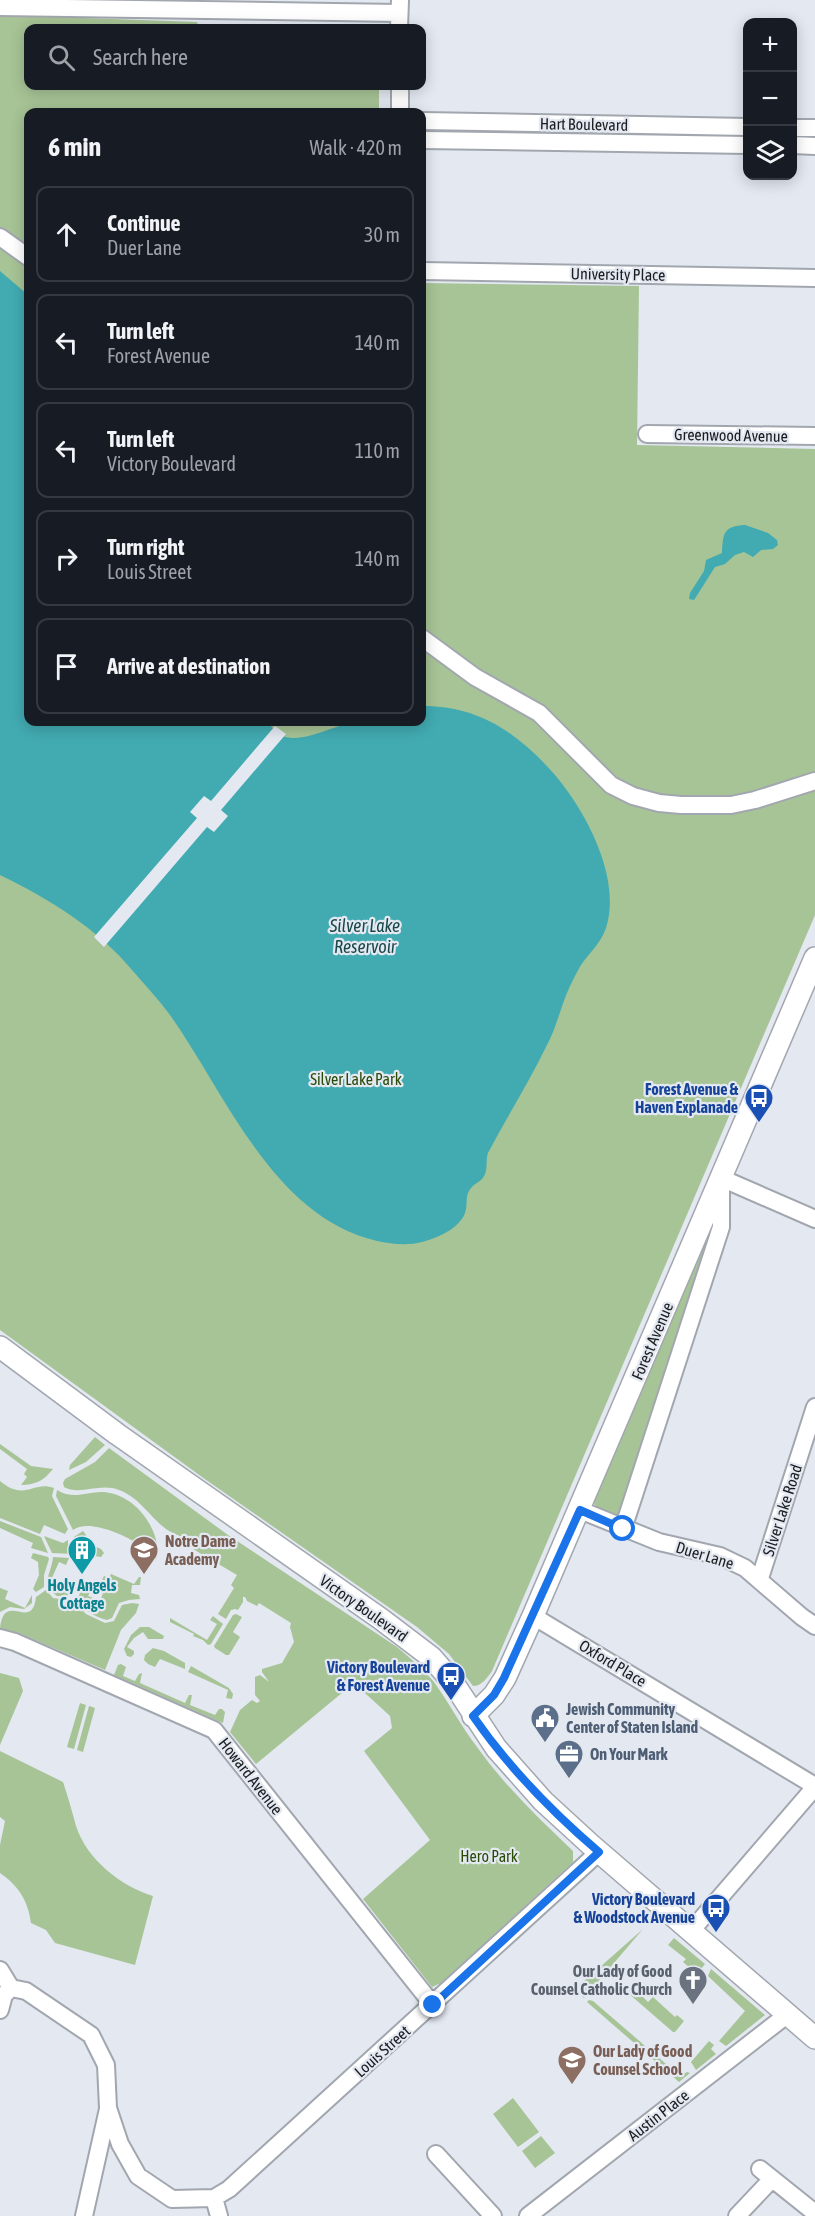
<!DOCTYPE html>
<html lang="en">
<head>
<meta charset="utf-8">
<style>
  :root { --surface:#171b24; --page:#242831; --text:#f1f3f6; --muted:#9ea1a6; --line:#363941 }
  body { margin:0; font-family:"Asap Condensed",sans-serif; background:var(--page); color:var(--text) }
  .controls { position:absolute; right:18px; top:18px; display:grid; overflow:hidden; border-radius:12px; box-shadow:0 3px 15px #0003 }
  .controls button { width:54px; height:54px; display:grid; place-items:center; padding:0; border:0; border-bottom:2px solid var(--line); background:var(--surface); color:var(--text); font:30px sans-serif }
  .stop { position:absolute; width:18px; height:18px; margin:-14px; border:4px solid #1a73e8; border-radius:50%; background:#fff }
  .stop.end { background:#1a73e8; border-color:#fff; box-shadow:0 2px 6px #0008 }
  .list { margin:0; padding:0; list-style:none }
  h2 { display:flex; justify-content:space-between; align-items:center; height:78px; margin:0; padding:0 24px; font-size:26px }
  h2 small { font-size:20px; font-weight:400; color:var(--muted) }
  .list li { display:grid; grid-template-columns:39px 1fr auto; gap:18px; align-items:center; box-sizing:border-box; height:96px; margin:0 12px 12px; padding:0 12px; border:2px solid var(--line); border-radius:12px }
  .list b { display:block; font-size:22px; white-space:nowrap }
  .list p { margin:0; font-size:20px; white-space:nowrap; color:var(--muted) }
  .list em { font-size:20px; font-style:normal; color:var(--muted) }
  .icon { flex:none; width:33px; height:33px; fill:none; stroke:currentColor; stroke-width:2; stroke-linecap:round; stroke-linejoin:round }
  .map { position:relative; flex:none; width:815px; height:2216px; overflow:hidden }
  .search { position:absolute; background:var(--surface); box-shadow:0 3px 15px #0003; left:24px; top:24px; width:402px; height:66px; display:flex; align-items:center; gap:15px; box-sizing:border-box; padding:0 21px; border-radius:12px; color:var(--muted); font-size:22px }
  .panel { position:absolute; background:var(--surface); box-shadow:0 3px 15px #0003; left:24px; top:108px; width:402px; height:618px; border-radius:12px }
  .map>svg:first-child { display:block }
  .green { fill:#a7c496 }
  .water { fill:#42abb2 }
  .pier { fill:#e3e8f1 }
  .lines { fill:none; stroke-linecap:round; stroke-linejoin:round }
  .minor-casing { stroke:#a2a7af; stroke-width:20 }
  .major-casing { stroke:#a2a7af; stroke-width:24 }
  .minor { stroke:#fff; stroke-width:16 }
  .major { stroke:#fff; stroke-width:21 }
  .route { stroke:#1a73e8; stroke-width:8 }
  .labels { text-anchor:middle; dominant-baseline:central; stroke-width:4.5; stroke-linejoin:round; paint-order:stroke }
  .street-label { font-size:16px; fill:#1a1c1f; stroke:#e3e8f1 }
  .park-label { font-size:16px; fill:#284b07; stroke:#e3e8f1 }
  .transit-label { font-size:16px; font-weight:bold; fill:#164399; stroke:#e3e8f1; text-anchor:end }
  .education-label { font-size:16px; font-weight:bold; fill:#785e54; stroke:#e3e8f1; text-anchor:start }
  .culture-label { font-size:16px; font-weight:bold; fill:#0d838f; stroke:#e3e8f1 }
  .service-label { font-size:16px; font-weight:bold; fill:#4e5e75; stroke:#e3e8f1; text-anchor:start }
  .worship-label { font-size:16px; font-weight:bold; fill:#5b616d; stroke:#e3e8f1; text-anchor:end }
  .water-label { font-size:18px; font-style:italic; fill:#184749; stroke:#e3e8f1 }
</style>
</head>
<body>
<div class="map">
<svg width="815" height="2216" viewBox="0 0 815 2216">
  <rect width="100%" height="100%" fill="#e3e8f1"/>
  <path class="green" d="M0 15 197 22 200 28H28V86H379V112H28V248L0 229Z
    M422 127 583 132V134L422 135Z
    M592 130 731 133 732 138 591 136Z
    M0 246 28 267V722H422V645L530 716 649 808 815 787V915L492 1671C487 1678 482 1686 473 1686L449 1654 417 1627 202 1477 0 1330Z
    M422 283 639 286 637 445 815 449V773L749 794 708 799 646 794 623 782 602 765 547 709 451 653 422 628Z
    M711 1225 713 1226 620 1516H617L597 1507 594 1504 595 1500Z
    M95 1437 105 1445 86 1462 69 1470 70 1465Z
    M0 1444 31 1466 53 1469C44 1480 36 1485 21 1485L27 1477 24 1474 27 1469 0 1449Z
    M109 1448 228 1535 397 1647C410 1658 423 1669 434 1682 449 1703 461 1726 477 1747 505 1786 538 1818 573 1851V1862L441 1983 432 1987 363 1899 430 1840 364 1751 392 1728 390 1716 354 1683 256 1764 230 1732 240 1710 252 1700 257 1703 260 1701 255 1695V1677L260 1675 269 1682 262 1672V1669L282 1663 294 1642 290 1627 291 1623 259 1603 257 1606 247 1601 245 1597H243V1602L238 1610 235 1609 231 1610 226 1619 218 1614 234 1588 231 1585 237 1575 193 1549 196 1542C187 1538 172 1534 166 1529 150 1517 139 1497 119 1490 100 1482 80 1496 64 1487L63 1483 65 1479 95 1462Z
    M0 1481C25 1502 34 1480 54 1488L52 1496 68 1529 65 1534 44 1525 40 1534 0 1518Z
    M57 1490C73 1500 86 1492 102 1492 134 1493 159 1527 158 1556L156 1559 150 1560C143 1555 142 1547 135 1542 120 1533 87 1519 73 1530L56 1496Z
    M0 1521 41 1537 48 1553 31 1548 33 1543 0 1528Z
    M83 1531 86 1535 83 1541 101 1549 104 1553 101 1557 88 1555 76 1548 74 1537Z
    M44 1536 63 1543 68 1540V1546L74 1554 52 1553Z
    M33 1553 48 1557 49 1559 44 1575V1587L36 1592 33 1589 39 1575 38 1562 31 1558Z
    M53 1557 69 1558 66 1565 59 1562 51 1580 62 1584 64 1579 73 1582 68 1596H57C39 1584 52 1573 53 1557Z
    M111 1574 134 1584 139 1577H141L140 1585H132L131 1593 139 1595 140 1599 129 1600 119 1603 112 1618 107 1620C95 1617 83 1610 78 1598L83 1586 91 1590 88 1596 100 1601 107 1583 102 1580 104 1576 109 1578Z
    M0 1588 8 1591 5 1599 25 1608 32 1595V1603L24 1609 10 1607 0 1612Z
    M46 1590 53 1598 73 1601 86 1614 105 1623 114 1621 122 1605 132 1603 139 1604 136 1613 121 1630 105 1670 19 1633 0 1629C4 1589 32 1633 36 1597Z
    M236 1614 242 1617 233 1632 240 1637 229 1655H226L215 1648 214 1646 233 1615Z
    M213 1616 223 1624 211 1644 208 1645 203 1640 193 1636 194 1634 170 1622V1618L207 1640 217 1624 210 1620Z
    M140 1627H149L164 1636 163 1639H148L143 1632 134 1638 127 1647 134 1651V1654L131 1657 127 1656 124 1649 131 1635Z
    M153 1648 164 1651 185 1663V1669L160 1659 155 1667 148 1664 144 1660 145 1655Z
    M121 1664 126 1667 123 1676 135 1681 139 1674 142 1673 140 1683 185 1703 189 1695H192L190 1705 215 1715 219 1709H222L225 1712 223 1723 114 1675 118 1665Z
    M191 1666 229 1688 233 1694 232 1699 226 1698 228 1690 188 1672Z
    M0 1673 19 1678 23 1691 0 1745Z
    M80 1703 86 1705 74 1749 67 1747Z
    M89 1706 95 1708 83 1752 77 1750Z
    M0 1751 63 1782C68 1797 72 1811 76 1826 87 1860 121 1886 153 1896L135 1965 55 1943 46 1930 31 1923C28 1901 19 1886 0 1873V1845L5 1821 0 1817Z
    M643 1929 584 1998 574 1990Z
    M674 1938 705 1964 697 1974 683 1962 686 1959 668 1945Z
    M711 1969 765 2015 726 2046 719 2041 745 2011 708 1976Z
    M632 1986 648 2002 653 1997 675 2017 677 2015 684 2021 675 2032H673L628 1993Z
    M589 2000 593 2001 680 2076 687 2072 690 2073 679 2082 587 2002Z
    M709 2041 714 2045 711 2049 716 2054 696 2070 691 2062Z
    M513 2098 539 2132 518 2147 493 2114Z
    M541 2136 555 2153 535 2168 522 2151Z"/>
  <path class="water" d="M0 271 28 295V722H269C285 757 330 724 357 722 378 719 400 722 422 722V706C474 706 509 727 545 764 581 801 623 875 606 928 601 943 590 952 581 965 575 975 569 988 565 998 559 1014 555 1030 547 1045 529 1082 507 1117 488 1153 485 1162 489 1171 482 1179 478 1183 472 1185 469 1191 465 1198 468 1205 465 1213 459 1229 437 1238 422 1242 407 1246 391 1244 377 1241 273 1217 226 1094 170 1015 159 1000 145 985 132 970 97 928 49 899 0 875Z
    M745 525 768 533 777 540 778 545 773 549 761 550 753 557 744 552 735 555 725 564 715 567 696 597 694 600 689 599 690 593 704 571 706 560 722 553C723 534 723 526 745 525Z"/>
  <path class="pier" d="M275 726 286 734 221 810 228 816 214 832 207 827 104 947 94 937 197 818 190 812 204 796 211 801Z"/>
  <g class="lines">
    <g class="minor-casing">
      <path id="minor" d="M0 7 399 13
        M399 28 400 0
        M400 86V112
        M422 121 748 127
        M792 128H815
        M422 140 748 145
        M792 145 815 146
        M0 237 28 257
        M422 271 815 278
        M647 434 815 436
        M422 638 475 677 539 713 611 785 633 796 659 803 681 805H731L755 800 815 781
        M580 1510 659 1542 720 1556 745 1568 802 1617 815 1626
        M623 1529 721 1227V1178L815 1219
        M760 1578 815 1407
        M533 1616 815 1786
        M0 1638 15 1642 214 1730 433 2005
        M691 1931 815 1787
        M0 1970 11 1988
        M11 1988 26 1991 91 2035 106 2065 108 2108 120 2144 138 2176 172 2199 214 2198 219 2216
        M0 2010 4 1995 11 1988
        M436 2154 493 2216
        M760 2169 815 2213
        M214 2198 229 2189 599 1852
        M84 2216 108 2109
        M528 2216 788 2014
        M737 2216 772 2179"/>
    </g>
    <g class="major-casing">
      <path id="major" d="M0 1347 117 1434 381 1619 431 1657 452 1681 496 1748 543 1801 591 1845 815 2038
        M473 1716 494 1695 505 1678 533 1616 815 958"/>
    </g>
    <use href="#minor" class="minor"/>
    <use href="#major" class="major"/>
  </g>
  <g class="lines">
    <path class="route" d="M433 2005 599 1852C551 1811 509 1768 473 1716L494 1695 504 1678 580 1510 623 1529"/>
  </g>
  <defs>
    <g id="bus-pin" transform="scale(1.5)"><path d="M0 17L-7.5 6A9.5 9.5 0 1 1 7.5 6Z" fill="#1a4fb4" stroke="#e3e8f1"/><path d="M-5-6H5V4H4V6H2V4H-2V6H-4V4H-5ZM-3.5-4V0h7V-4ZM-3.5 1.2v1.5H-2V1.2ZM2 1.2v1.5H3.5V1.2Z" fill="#fff"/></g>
    <g id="building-pin" transform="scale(1.5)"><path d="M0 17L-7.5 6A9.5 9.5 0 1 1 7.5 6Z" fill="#0f9aa8" stroke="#e3e8f1"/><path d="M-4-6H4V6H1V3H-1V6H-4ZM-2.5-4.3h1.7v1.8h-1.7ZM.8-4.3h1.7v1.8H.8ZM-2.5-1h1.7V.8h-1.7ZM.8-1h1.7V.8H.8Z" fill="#fff"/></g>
    <g id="school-pin" transform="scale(1.5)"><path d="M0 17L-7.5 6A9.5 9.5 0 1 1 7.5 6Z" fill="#8d6e63" stroke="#e3e8f1"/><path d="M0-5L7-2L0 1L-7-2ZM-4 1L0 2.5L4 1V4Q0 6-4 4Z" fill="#fff"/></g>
    <g id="civic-pin" transform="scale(1.5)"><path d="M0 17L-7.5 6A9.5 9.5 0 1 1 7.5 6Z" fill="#5c6f8a" stroke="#e3e8f1"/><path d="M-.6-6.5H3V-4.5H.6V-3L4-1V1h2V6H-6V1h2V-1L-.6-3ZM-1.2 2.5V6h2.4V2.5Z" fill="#fff"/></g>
    <g id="office-pin" transform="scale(1.5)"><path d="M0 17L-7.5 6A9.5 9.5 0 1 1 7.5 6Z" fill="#5c6f8a" stroke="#e3e8f1"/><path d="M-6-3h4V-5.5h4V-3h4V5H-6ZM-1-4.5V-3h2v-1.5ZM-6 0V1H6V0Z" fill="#fff"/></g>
    <g id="church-pin" transform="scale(1.5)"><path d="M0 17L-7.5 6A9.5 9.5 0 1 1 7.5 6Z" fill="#6b7280" stroke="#e3e8f1"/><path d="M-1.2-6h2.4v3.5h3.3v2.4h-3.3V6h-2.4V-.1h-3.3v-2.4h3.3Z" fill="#fff"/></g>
  </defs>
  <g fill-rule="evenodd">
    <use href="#bus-pin" x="759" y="1098"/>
    <use href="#building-pin" x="82" y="1550"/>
    <use href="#school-pin" x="144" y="1550"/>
    <use href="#bus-pin" x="451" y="1676"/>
    <use href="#civic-pin" x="545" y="1718"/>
    <use href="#office-pin" x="569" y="1754"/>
    <use href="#bus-pin" x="716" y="1908"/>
    <use href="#church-pin" x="693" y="1980"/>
    <use href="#school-pin" x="572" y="2060"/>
  </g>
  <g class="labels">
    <g class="street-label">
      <text transform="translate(584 124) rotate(1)">Hart Boulevard</text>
      <text transform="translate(618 274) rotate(1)">University Place</text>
      <text transform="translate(731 435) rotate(1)">Greenwood Avenue</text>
      <text transform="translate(652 1341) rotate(-67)">Forest Avenue</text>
      <text transform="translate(782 1510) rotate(-72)">Silver Lake Road</text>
      <text transform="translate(705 1555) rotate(17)">Duer Lane</text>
      <text transform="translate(364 1608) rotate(35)">Victory Boulevard</text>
      <text transform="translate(613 1663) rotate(31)">Oxford Place</text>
      <text transform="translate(251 1776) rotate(52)">Howard Avenue</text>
      <text transform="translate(382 2051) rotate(-42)">Louis Street</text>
      <text transform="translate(658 2115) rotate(-38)">Austin Place</text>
    </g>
    <g class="park-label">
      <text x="356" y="1079">Silver Lake Park</text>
      <text x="489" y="1856">Hero Park</text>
    </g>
    <g class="transit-label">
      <text x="738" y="1089">Forest Avenue &amp;<tspan x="738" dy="18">Haven Explanade</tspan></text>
      <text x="430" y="1667">Victory Boulevard<tspan x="430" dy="18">&amp; Forest Avenue</tspan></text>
      <text x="695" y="1899">Victory Boulevard<tspan x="695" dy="18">&amp; Woodstock Avenue</tspan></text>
    </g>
    <g class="education-label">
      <text x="165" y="1541">Notre Dame<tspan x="165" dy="18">Academy</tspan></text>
      <text x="593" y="2051">Our Lady of Good<tspan x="593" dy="18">Counsel School</tspan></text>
    </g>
    <g class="culture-label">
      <text x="82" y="1585">Holy Angels<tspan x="82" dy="18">Cottage</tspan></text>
    </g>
    <g class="service-label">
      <text x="566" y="1709">Jewish Community<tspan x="566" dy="18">Center of Staten Island</tspan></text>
      <text x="590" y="1754">On Your Mark</text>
    </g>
    <g class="worship-label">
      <text x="672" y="1971">Our Lady of Good<tspan x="672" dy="18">Counsel Catholic Church</tspan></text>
    </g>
    <g class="water-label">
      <text x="365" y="925">Silver Lake<tspan x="365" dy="21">Reservoir</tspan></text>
    </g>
  </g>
</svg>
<div class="controls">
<button>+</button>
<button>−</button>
<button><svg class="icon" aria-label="layers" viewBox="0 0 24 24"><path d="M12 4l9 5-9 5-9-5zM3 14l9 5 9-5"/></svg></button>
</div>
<div class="stop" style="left:623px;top:1529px"></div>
<div class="stop end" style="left:433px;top:2005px"></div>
<div class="search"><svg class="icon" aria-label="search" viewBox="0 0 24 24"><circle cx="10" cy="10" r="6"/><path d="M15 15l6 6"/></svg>Search here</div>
<section class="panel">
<h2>6 min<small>Walk · 420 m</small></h2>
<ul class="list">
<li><svg class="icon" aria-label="ahead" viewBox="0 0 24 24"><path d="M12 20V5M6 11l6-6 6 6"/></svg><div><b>Continue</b><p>Duer Lane</p></div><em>30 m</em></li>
<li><svg class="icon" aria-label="left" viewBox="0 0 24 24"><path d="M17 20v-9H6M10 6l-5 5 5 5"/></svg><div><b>Turn left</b><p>Forest Avenue</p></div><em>140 m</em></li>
<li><svg class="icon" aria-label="left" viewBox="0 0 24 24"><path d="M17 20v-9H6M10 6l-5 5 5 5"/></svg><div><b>Turn left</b><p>Victory Boulevard</p></div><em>110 m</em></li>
<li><svg class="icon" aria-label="right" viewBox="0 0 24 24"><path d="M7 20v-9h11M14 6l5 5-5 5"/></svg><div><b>Turn right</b><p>Louis Street</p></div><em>140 m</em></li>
<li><svg class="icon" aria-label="arrive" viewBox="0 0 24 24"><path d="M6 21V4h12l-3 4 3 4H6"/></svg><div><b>Arrive at destination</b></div></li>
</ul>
</section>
</div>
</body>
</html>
